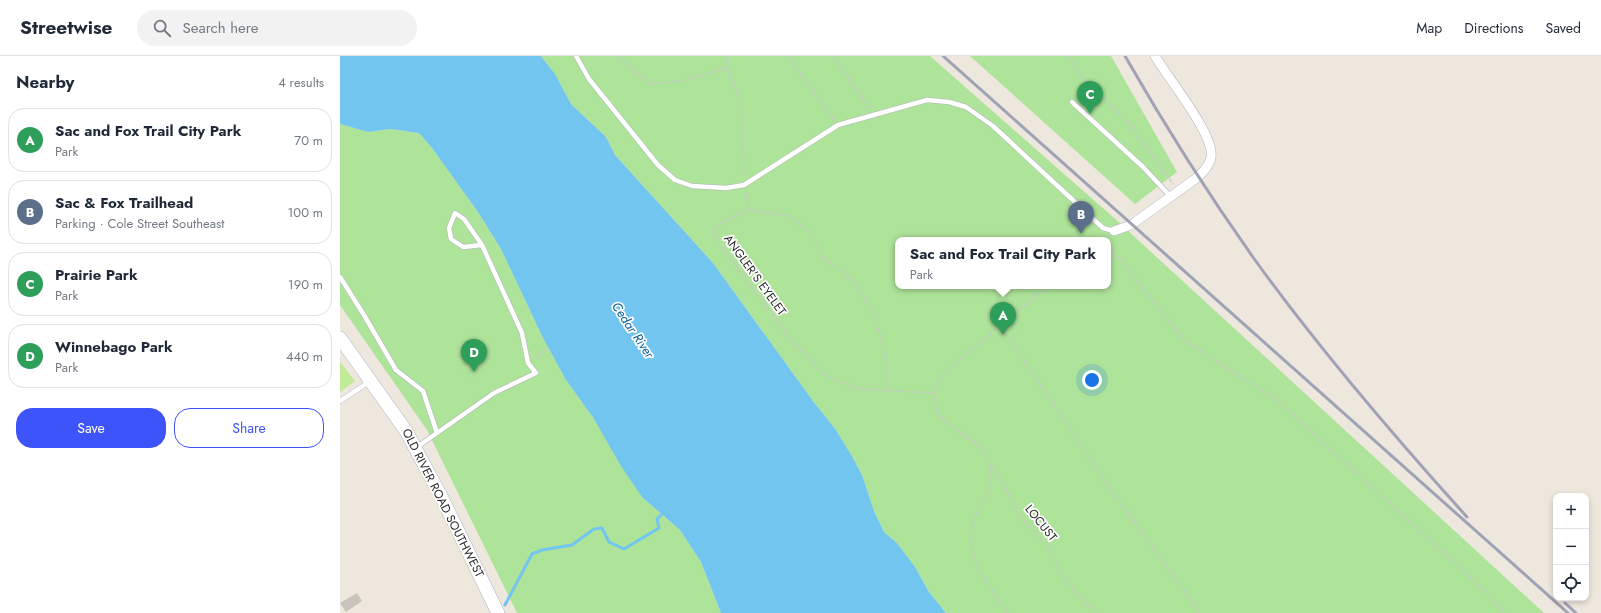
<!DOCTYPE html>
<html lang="en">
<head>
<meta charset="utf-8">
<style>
  :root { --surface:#fff; --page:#f2f2f3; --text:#1f2937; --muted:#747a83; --line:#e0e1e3; --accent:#3d54fa }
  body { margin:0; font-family:Jost,sans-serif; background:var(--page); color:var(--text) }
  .controls { position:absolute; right:12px; bottom:12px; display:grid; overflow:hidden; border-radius:8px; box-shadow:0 2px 6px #0003 }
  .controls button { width:36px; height:36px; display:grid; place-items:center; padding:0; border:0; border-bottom:1px solid var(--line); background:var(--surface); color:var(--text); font:20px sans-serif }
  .you { position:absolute; left:752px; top:324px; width:14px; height:14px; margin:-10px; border:3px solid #fff; border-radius:50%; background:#1a73e8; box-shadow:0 0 0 6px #1a73e833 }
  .badge { display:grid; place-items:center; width:26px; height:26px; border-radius:50%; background:var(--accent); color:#fff; font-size:13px; font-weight:700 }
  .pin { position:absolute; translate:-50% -33px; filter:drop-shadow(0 1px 2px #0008) }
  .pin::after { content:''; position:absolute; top:21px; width:14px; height:12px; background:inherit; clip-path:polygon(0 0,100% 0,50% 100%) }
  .popup { position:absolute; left:555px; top:181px; width:216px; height:52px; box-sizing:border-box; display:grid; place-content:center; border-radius:8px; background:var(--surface); filter:drop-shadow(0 1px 3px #0005); font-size:13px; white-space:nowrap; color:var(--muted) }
  .popup b { font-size:15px; color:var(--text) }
  .popup::after { content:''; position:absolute; left:50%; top:100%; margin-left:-8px; border:8px solid transparent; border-top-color:var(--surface) }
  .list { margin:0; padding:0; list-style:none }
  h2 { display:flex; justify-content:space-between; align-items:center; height:52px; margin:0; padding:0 16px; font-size:17px }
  h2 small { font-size:13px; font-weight:400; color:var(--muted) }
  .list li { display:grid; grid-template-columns:26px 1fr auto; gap:12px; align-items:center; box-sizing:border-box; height:64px; margin:0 8px 8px; padding:0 8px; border:1px solid var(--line); border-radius:16px }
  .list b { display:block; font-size:15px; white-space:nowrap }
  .list p { margin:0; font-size:13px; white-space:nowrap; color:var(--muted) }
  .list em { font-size:13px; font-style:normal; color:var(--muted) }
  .actions { display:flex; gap:8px; padding:12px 16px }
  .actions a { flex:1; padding:9px 0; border:1px solid var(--accent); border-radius:16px; text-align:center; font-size:14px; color:var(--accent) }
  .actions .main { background:var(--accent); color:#fff }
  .icon { flex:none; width:22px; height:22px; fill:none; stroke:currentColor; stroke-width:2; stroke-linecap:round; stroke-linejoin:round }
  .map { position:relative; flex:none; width:1261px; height:557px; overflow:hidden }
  header { display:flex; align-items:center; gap:24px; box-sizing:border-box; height:56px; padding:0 20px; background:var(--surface); border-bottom:1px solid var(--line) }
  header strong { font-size:19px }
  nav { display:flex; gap:22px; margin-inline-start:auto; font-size:14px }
  .search { width:280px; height:36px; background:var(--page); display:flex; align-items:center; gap:10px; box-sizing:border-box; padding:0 14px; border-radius:22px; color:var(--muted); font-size:15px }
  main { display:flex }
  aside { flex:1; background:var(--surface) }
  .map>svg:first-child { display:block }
  .green { fill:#aee39a; fill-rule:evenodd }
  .pitch { fill:#c1eb96 }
  .water { fill:#71c5ef }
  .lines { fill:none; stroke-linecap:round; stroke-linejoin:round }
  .stream { stroke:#71c5ef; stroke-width:3 }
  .building { fill:#c8c4bd }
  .lane-casing { stroke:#b1b3bf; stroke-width:5.5 }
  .street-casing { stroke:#b1b3bf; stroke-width:10 }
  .secondary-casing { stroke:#b1b3bf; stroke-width:14 }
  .path { stroke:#c8c8c8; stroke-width:1.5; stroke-dasharray:3 2; stroke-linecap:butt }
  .lane { stroke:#fff; stroke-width:4.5 }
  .street { stroke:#fff; stroke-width:9 }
  .secondary { stroke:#fff; stroke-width:13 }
  .rail { stroke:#a0a2b5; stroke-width:3 }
  .labels { text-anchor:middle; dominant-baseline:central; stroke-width:3.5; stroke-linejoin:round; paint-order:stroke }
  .street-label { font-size:12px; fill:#2b2b2b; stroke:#fff }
  .water-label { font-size:13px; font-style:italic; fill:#0d629d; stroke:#fff }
</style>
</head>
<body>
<header>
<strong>Streetwise</strong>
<div class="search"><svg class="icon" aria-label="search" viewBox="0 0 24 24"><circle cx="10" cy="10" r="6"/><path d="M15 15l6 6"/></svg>Search here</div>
<nav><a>Map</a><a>Directions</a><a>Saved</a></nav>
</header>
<main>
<aside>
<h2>Nearby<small>4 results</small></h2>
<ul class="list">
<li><span class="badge" style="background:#2e9e5b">A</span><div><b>Sac and Fox Trail City Park</b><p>Park</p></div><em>70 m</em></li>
<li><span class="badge" style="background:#5c6f8a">B</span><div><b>Sac &amp; Fox Trailhead</b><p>Parking · Cole Street Southeast</p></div><em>100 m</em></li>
<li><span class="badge" style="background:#2e9e5b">C</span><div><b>Prairie Park</b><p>Park</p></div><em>190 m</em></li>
<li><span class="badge" style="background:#2e9e5b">D</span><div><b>Winnebago Park</b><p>Park</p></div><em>440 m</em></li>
</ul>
<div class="actions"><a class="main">Save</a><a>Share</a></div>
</aside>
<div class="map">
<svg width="1261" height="557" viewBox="0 0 1261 557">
  <rect width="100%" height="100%" fill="#ede7dd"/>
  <path class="green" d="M201 0H590L773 161 1204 557H606L589 536 575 511 557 487 544 476 534 455 522 419 513 402 496 374 473 345 373 207 275 99 266 81 231 48 215 18ZM558 184H768V230H558Z
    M630 0H771L837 116 795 148Z
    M0 68 28 76 50 73 79 77 92 92 138 156 161 193 203 282 226 324 254 363 302 441 340 474 361 506 381 557H177L87 374 0 249Z"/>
  <path class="pitch" d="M0 306 15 325 0 336Z"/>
  <path class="water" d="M0 0H201L215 18 231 48 266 81 275 99 373 207 473 345 496 374 513 402 522 419 534 455 544 476 557 487 575 511 589 536 606 557H381L361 506 340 474 302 441 281 410 254 363 226 324 203 282 161 193 138 156 92 92 79 77 50 73 28 76 0 68Z"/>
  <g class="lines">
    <path class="stream" d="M165 549 192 498 202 494 232 489 254 473 262 472 269 486 284 493 319 472 317 463 324 456"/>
  </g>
  <path class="building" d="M17 537 22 545 6 556 0 547Z"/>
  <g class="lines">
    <g class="lane-casing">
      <path id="lane" d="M236 0 249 23 318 109 335 124 352 130 386 132 404 129 498 69 587 44 609 46 626 51 653 70 763 172 774 175
        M732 46 803 111 831 141
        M0 221 24 259 56 314 83 335 97 377
        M0 345 29 326
        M77 391 154 337 196 317 188 307 182 277 142 189 124 163 115 157 109 172 111 183 123 191 142 189"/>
    </g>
    <g class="street-casing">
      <path id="street" d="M774 175 791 169 858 121C863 116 870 109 871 101 875 79 827 21 815 0"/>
    </g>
    <g class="secondary-casing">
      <path id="secondary" d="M0 282 66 375 102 442 158 557"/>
    </g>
    <path class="path" d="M277 0 310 28 346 24 387 12 401 46 404 121
      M386 0 387 12
      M448 0 493 63
      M493 0 530 53
      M729 0 735 12 740 19 789 67 833 128
      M406 136 409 154
      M763 184 768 180
      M768 188 810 242 844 284 938 345 1125 516 1166 557
      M661 270 761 419 860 557
      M194 302 208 292
      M545 334 547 310 536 262 519 233 502 214 483 203 470 176 449 160 409 154 383 166 373 176 383 193 452 285 484 318 518 333 593 337
      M651 407 683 463 700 482 706 485 718 513 734 535 756 557
      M668 557C652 535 631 510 631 482 630 454 659 432 649 404 639 376 601 377 595 347 591 333 598 325 606 315L708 230"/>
    <use href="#lane" class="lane"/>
    <use href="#street" class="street"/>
    <use href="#secondary" class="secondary"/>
    <path class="rail" d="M603 0 1228 557
      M785 0C825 70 868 138 915 204 980 294 1053 379 1127 461
      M1225 547 1236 557"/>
  </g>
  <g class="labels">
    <g class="street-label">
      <text transform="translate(415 219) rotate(54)">ANGLER'S EYELET</text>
      <text transform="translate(103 447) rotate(63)">OLD RIVER ROAD SOUTHWEST</text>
      <text transform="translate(701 467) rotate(51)">LOCUST</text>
    </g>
    <g class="water-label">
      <text transform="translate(293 274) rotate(56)">Cedar River</text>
    </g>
  </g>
</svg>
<div class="controls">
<button>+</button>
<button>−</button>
<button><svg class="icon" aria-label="locate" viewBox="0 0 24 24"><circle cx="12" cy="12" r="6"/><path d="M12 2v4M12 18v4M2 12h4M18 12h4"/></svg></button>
</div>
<div class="you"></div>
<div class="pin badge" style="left:663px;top:279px;background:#2e9e5b">A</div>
<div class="popup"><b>Sac and Fox Trail City Park</b>Park</div>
<div class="pin badge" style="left:741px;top:178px;background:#5c6f8a">B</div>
<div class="pin badge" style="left:750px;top:58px;background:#2e9e5b">C</div>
<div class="pin badge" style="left:134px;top:316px;background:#2e9e5b">D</div>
</div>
</main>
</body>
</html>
